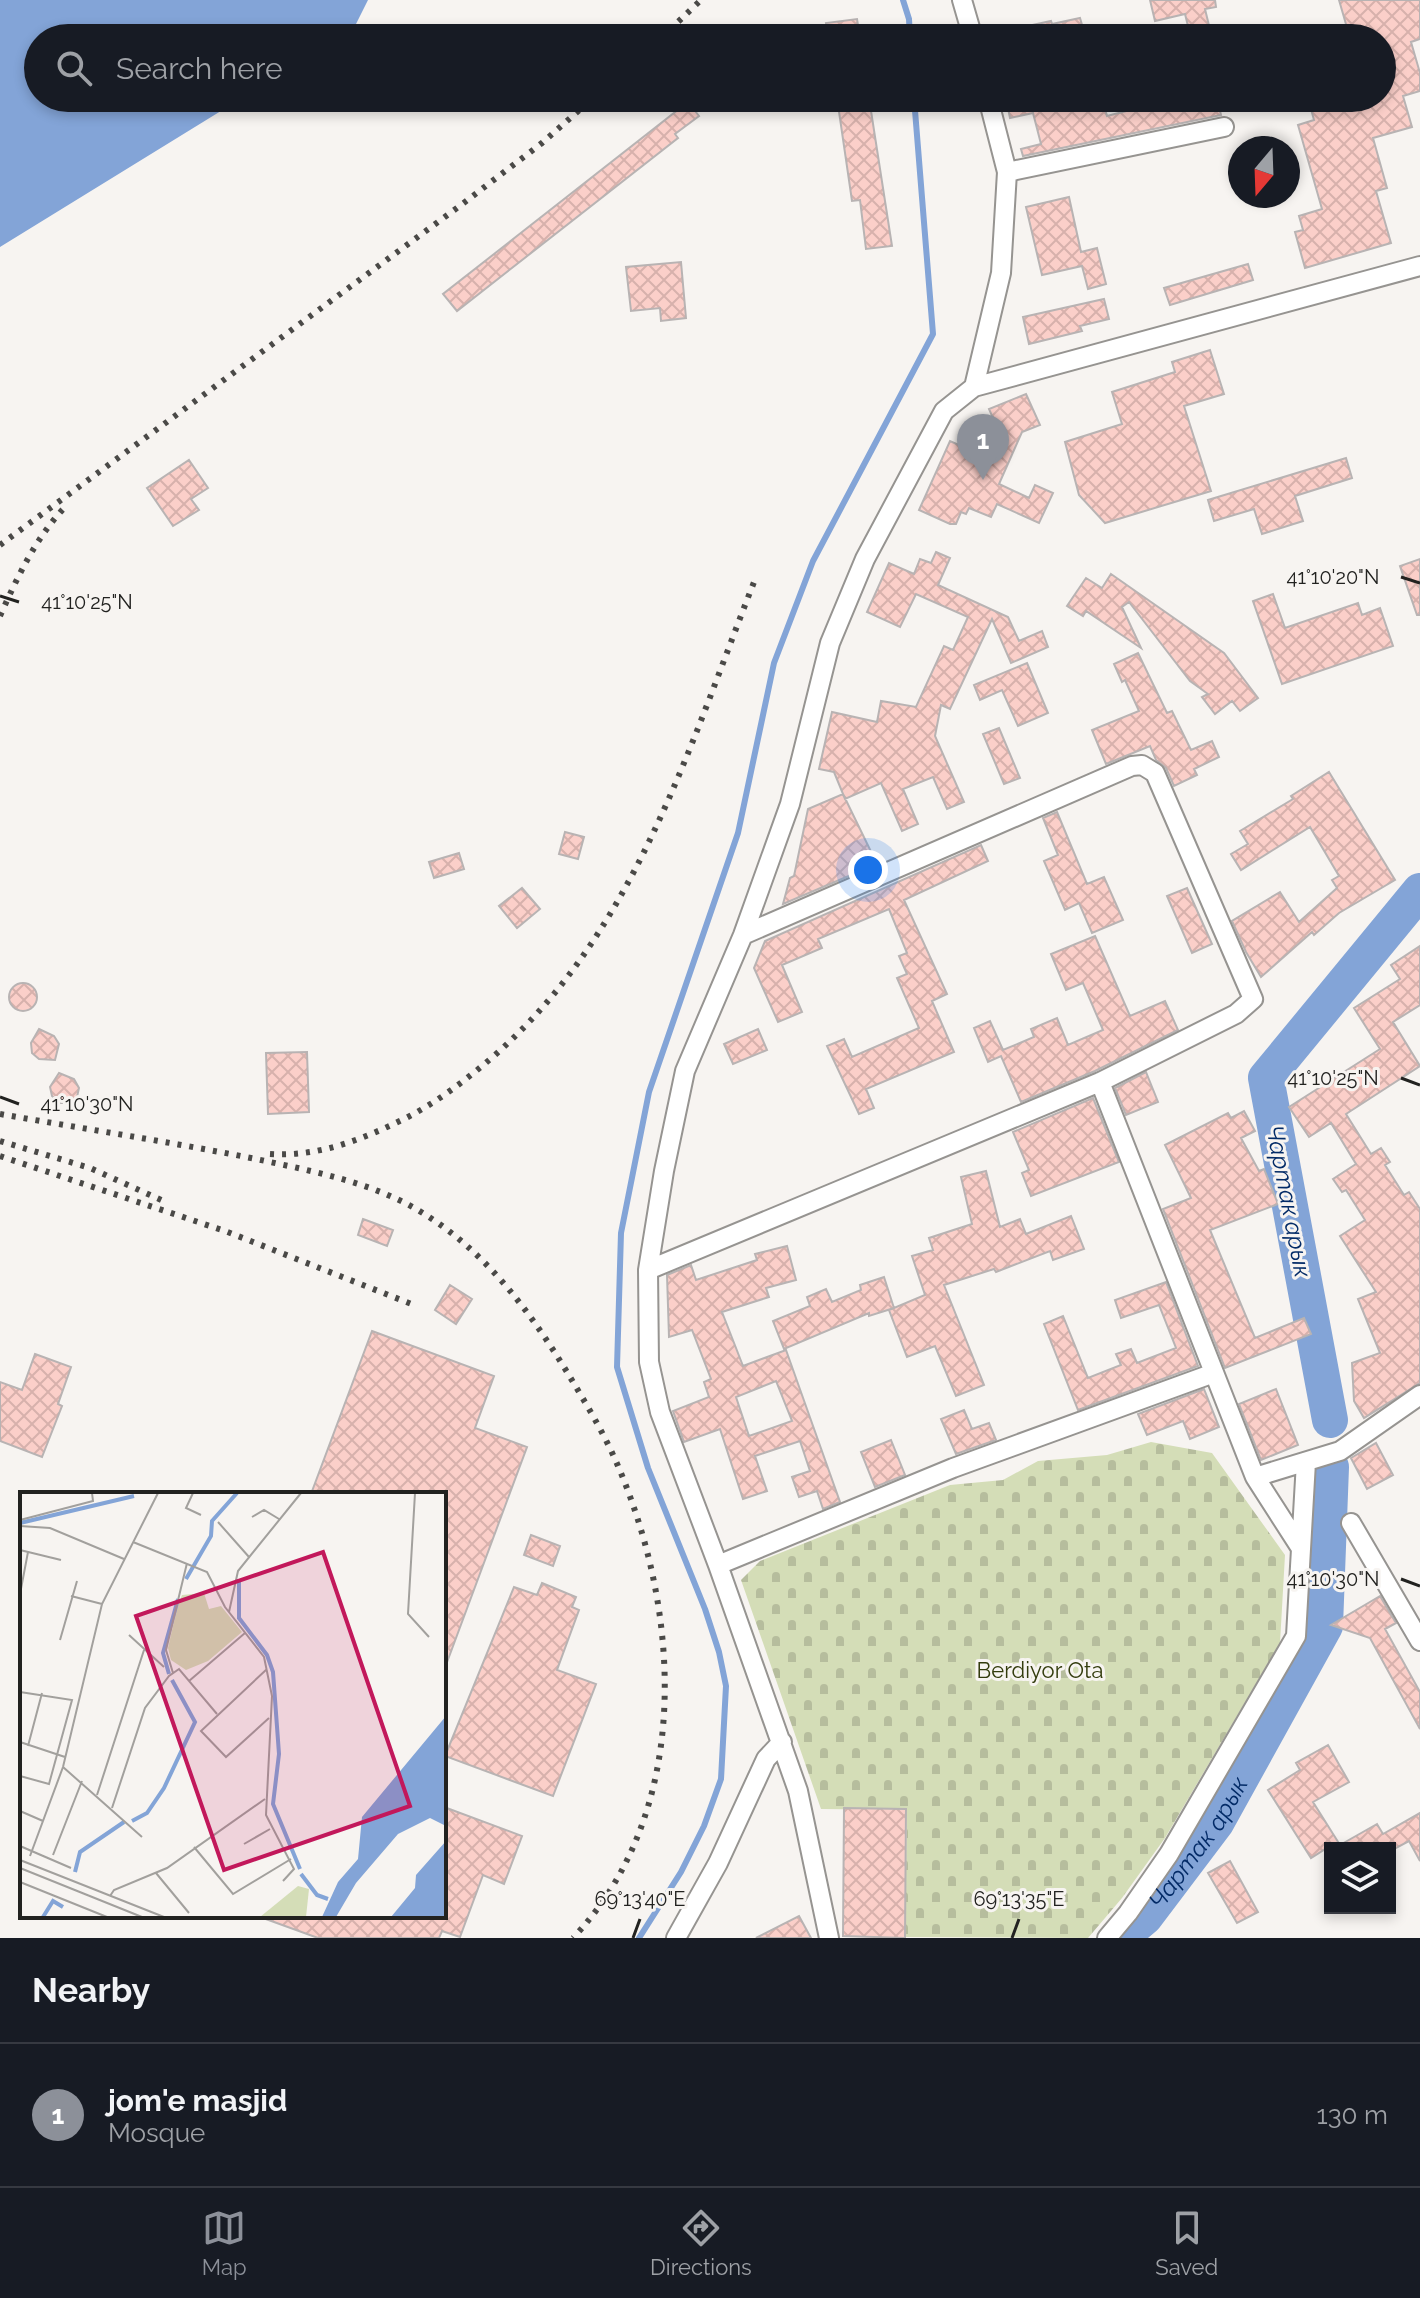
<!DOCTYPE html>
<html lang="en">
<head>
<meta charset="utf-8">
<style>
  :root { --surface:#171b24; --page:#242831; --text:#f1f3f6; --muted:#9ea1a6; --line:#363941; --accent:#8c9099 }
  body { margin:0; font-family:Raleway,sans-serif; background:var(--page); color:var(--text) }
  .controls { position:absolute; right:24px; bottom:24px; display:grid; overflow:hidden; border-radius:0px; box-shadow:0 4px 12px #0003 }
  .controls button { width:72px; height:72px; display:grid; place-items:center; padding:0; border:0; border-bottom:2px solid var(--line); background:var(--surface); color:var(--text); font:40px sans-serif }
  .compass { position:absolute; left:1228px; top:136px; width:72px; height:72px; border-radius:50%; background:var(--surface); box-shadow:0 4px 12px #0003; rotate:199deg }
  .you { position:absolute; left:868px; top:870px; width:28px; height:28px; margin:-20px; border:6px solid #fff; border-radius:50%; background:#1a73e8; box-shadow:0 0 0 12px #1a73e833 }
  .badge { display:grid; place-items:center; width:52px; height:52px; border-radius:50%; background:var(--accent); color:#fff; font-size:26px; font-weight:700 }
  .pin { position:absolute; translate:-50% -66px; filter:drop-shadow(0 2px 4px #0008) }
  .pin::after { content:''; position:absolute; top:42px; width:28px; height:24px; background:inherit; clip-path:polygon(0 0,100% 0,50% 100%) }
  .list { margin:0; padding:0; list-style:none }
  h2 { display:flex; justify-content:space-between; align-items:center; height:104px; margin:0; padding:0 32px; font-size:34px }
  h2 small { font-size:26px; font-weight:400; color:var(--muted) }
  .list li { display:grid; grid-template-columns:52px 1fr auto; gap:24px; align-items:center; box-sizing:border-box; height:144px; padding:0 32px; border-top:2px solid var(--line) }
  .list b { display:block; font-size:30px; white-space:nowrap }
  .list p { margin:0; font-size:26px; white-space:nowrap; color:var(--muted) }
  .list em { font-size:26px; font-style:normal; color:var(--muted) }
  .icon { flex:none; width:44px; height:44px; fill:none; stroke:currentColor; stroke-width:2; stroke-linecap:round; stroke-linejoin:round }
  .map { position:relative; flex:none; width:1420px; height:1938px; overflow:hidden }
  .search { position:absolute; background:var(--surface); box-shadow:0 4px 12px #0003; left:24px; right:24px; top:24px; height:88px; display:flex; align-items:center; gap:20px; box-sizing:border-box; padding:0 28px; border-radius:44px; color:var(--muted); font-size:30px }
  .sheet { height:248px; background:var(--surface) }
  nav { display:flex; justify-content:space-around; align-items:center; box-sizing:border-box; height:112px; border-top:2px solid var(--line); background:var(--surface); font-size:22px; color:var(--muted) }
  nav a { display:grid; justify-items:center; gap:4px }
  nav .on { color:var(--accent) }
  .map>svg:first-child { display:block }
  .cemetery { fill:url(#cemetery-stones) }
  .water { fill:#83a4d7 }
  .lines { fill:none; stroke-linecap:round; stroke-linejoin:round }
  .stream { stroke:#83a4d7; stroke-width:6 }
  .river { stroke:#83a4d7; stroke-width:36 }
  .building { fill:url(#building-cross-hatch); stroke:#b8b3b3; stroke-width:2; fill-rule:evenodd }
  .minor-casing { stroke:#969491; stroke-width:22 }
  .minor { stroke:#fff; stroke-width:18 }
  .rail { stroke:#4a4947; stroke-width:6; stroke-dasharray:4 8; stroke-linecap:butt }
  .ticks { fill:none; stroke:#222220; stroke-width:3 }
  .labels { text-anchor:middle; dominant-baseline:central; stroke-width:6; stroke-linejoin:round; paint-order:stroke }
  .park-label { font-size:22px; fill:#333c0d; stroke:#f7f4f1 }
  .water-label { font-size:24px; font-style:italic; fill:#032b67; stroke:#f7f4f1 }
  .inset-river { fill:none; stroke:#83a4d7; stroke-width:4 }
  .inset-road { fill:none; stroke:#a2a09d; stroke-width:2 }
  .view { fill:#c2185b; fill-opacity:0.15; stroke:#c2185b; stroke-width:4 }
  .inset-edge { fill:none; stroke:#222220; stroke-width:4 }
  .ticks-label { font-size:20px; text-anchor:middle; fill:#222220; stroke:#f7f4f1; stroke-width:6; stroke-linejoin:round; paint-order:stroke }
</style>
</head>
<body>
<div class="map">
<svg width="1420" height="1938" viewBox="0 0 1420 1938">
  <defs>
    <pattern id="cemetery-stones" width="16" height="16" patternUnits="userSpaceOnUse" patternTransform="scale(2)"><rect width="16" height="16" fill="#d4ddb7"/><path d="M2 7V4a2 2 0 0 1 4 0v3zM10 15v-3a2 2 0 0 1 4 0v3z" fill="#b6bd9d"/></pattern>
    <pattern id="building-cross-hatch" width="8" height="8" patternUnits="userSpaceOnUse" patternTransform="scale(2)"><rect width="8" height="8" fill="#fbcfc9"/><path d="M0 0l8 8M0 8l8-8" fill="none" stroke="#d7b1ac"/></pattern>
  </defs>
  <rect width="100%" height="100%" fill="#f7f4f1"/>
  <path class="cemetery" d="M1151 1442 1212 1453 1285 1555 1280 1643 1165 1838 1122 1898 1088 1938 905 1937 907 1810 821 1809 741 1580 760 1561 950 1485 1003 1480 1038 1461 1107 1455Z"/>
  <path class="water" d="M0 0H368L351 34 344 38H38V98H242L0 247Z"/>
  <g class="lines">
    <path class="stream" d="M903 0 909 19 910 38
      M639 1938 681 1872 704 1826 721 1779 726 1686 719 1652 705 1609 648 1468 617 1367 621 1233 649 1092 738 833 774 663 813 561 933 334 914 98"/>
    <g class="river">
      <path d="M1330 1420 1266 1078 1420 891"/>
      <path id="s1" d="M1120 1938 1145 1917 1216 1823 1325 1626 1331 1467"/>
    </g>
  </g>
  <path class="building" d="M1150 0H1215L1216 7 1205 9 1212 38H1191L1185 14 1155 21Z
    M1339 0H1420V39L1411 42 1420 73V91L1403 96 1412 127 1373 138 1387 188 1376 191 1391 243 1305 268 1295 232 1303 230 1299 216 1322 209 1298 125 1314 120 1308 98H1382V38H1350Z
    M1080 18 1085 35 1072 38H1006L1005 31 1051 21 1052 24Z
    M857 19 860 38H828L826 23Z
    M837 98H869L892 246 866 249 860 200 852 201Z
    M1006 98H1102L1107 116 1138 108 1136 98H1217L1221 115 1023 156 1021 149 1041 144 1033 113 1010 118Z
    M688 102 699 116 675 134 678 138 457 311 443 294Z
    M1069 197 1081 252 1097 248 1106 284 1088 289 1082 266 1042 275 1026 207Z
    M681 262 686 318 661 321 660 308 631 311 626 267Z
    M1248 264 1253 280 1170 305 1164 288Z
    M1104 299 1109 319 1080 326 1082 331 1029 344 1023 317Z
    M1210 350 1224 394 1184 406 1211 491 1105 523 1079 495 1065 442 1122 424 1112 392 1175 372 1172 362Z
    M1026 394 1040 425 1022 432 999 484 1029 498 1035 485 1053 493 1039 523 997 504 991 517 969 508 966 514 961 512 956 524H950L919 510 950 441 984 456 997 427 989 409Z
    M1346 458 1352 478 1295 496 1303 521 1262 534 1254 509 1214 521 1208 500Z
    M189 460 208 488 191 499 199 510 173 526 147 488Z
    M936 552 950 558 938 585 1008 617 1019 641 1042 631 1048 647 1011 663 992 619 950 709 941 705 935 736 964 802 947 809 933 777 903 789 918 824 902 831 881 783 845 799 834 772 819 769 832 712 877 722 881 701 916 707 944 646 953 650 968 617 916 594 900 627 867 612 889 563 914 574 920 559 931 563Z
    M1420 559V615H1417L1400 566Z
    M1111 574 1224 653 1258 698 1240 711 1232 701 1215 714 1202 697 1208 694 1190 681 1129 602 1122 607 1141 648 1086 611 1083 616 1067 606 1086 578 1102 588Z
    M1273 594 1285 628 1358 603 1362 615 1380 608 1393 646 1282 684 1253 601Z
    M1138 653 1167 713 1172 711 1191 750 1212 741 1219 757 1194 769 1197 775 1174 786 1166 768 1156 760 1150 746 1106 764 1092 730 1139 711 1125 680 1122 682 1114 664Z
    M1027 663 1048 713 1018 726 1002 690 980 700 974 685Z
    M999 728 1020 778 1004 784 983 734Z
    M1329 772 1395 880 1339 913 1314 935 1312 932 1261 977 1246 952 1232 921 1280 892 1299 922 1337 888 1332 880 1339 876 1310 827 1241 870 1231 854 1248 844 1240 831 1293 799 1291 796Z
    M843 794 877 864 783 904 790 878 794 876 808 809Z
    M1057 812 1087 884 1104 877 1123 920 1092 933 1079 903 1065 910 1044 861 1058 855 1043 818Z
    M565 832 584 837 578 859 559 854Z
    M981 845 988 861 904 900 947 994 932 1001 954 1052 866 1089 874 1108 859 1114 827 1046 844 1039 852 1057 919 1028 897 978 907 974 899 956 907 953 889 909 818 939 822 948 782 965 802 1012 778 1022 754 968 765 941Z
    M459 853 464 869 434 878 429 862Z
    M522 888 540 909 517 928 499 906Z
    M1187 888 1212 944 1192 953 1167 896Z
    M1095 936 1130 1016 1165 1001 1178 1030 1095 1071 1021 1102 1001 1056 988 1062 974 1028 990 1021 1003 1050 1034 1037 1031 1029 1057 1018 1068 1045 1103 1030 1083 983 1066 990 1051 954Z
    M1420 946V1005L1393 1022 1420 1066 1346 1114 1371 1154 1381 1148 1390 1162 1385 1165 1404 1195 1409 1192 1420 1209V1383L1364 1418 1354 1401 1352 1363 1380 1353 1358 1299 1376 1292 1340 1236 1365 1220 1346 1190 1342 1192 1333 1179 1356 1164 1331 1123 1309 1137 1289 1107 1380 1049 1354 1008 1400 979 1391 965Z
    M9 997a14 14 0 1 1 28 0a14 14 0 1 1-28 0Z
    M39 1029 54 1036 59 1044 55 1060 39 1059 32 1053 31 1043Z
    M758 1029 767 1050 733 1064 724 1044Z
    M307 1052 309 1112 268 1114 266 1053Z
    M1146 1072 1158 1102 1126 1115 1115 1088Z
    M59 1073 74 1079 79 1088 77 1097 69 1103H59L52 1096 50 1087Z
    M1093 1098 1119 1162 1031 1196 1022 1173 1029 1170 1013 1132Z
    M1244 1111 1255 1131 1241 1138 1259 1171 1264 1169 1278 1204 1210 1230 1255 1338 1304 1318 1311 1334 1225 1368 1163 1209 1191 1198 1165 1145 1228 1113 1231 1118Z
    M986 1171 1000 1227 1020 1219 1026 1234 1071 1216 1084 1249 1053 1260 1050 1251 996 1272 994 1269 944 1285 984 1385 956 1396 935 1346 907 1357 889 1310 925 1295 912 1256 933 1250 929 1238 972 1224 961 1177Z
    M363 1219 393 1230 387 1246 358 1235Z
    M787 1246 796 1280 766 1288 769 1297 722 1312 743 1366 786 1350 840 1502 823 1509 817 1491 799 1497 792 1477 810 1471 800 1441 755 1456 767 1491 743 1499 720 1429 684 1442 673 1411 709 1397 704 1382 711 1379 692 1330 669 1337 667 1275 691 1265 696 1280 757 1260 755 1254ZM776 1381 792 1421 749 1436 736 1397Z
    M884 1277 894 1308 869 1316V1313L784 1349 773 1321 810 1306 807 1297 826 1289 832 1302 861 1290 860 1285Z
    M1166 1282 1198 1366 1078 1410 1044 1324 1063 1316 1088 1378 1121 1365 1116 1354 1131 1349 1137 1363 1176 1348 1159 1305 1121 1318 1115 1300Z
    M450 1285 472 1299 456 1324 435 1310Z
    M372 1331 494 1376 475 1428 527 1447 446 1665 444 1494H311Z
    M35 1354 71 1367 58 1404 62 1406 42 1457 0 1441V1382L22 1390Z
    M1204 1389 1219 1427 1190 1439 1183 1421 1147 1435 1138 1414Z
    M1276 1389 1298 1445 1261 1460 1239 1404Z
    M964 1410 972 1429 989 1423 996 1440 956 1454 941 1419Z
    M891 1440 905 1475 875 1487 861 1452Z
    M1376 1443 1393 1475 1367 1489 1351 1458Z
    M531 1535 560 1546 553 1566 524 1555Z
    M542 1583 576 1597 572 1607 579 1610 557 1670 596 1684 553 1796 445 1756 514 1587 537 1595Z
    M1380 1596 1396 1623 1385 1629 1420 1692V1729L1370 1638 1331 1625Z
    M1328 1745 1349 1782 1313 1802 1340 1845 1377 1824 1383 1834 1420 1813V1861L1409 1841 1396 1848H1327L1311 1858 1268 1790 1300 1770 1296 1763Z
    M444 1807 522 1836 504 1884 483 1875 460 1937 442 1931 439 1938H318L263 1918 444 1916Z
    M844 1808 906 1809 905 1938 843 1936Z
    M1230 1861 1258 1912 1237 1923 1208 1873Z
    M799 1916 811 1938H756Z"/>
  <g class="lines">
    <g class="minor-casing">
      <path id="minor" d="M962 0 973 38
        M1007 172 1224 127
        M974 387 1001 273 1007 172 988 98
        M1100 1082 1255 1477 1340 1451 1420 1395
        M648 1270 1100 1082 1236 1014 1253 999 1155 773 1142 765 1132 766 743 935
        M1255 1477 1300 1547
        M1351 1523 1420 1641
        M718 1565 953 1468 1214 1373
        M676 1938 718 1863 766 1759 782 1742
        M829 1938 798 1791 718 1565 660 1412 649 1362 648 1270 664 1171 685 1071 743 935 790 804 830 643 865 559 944 411 974 387 1420 266
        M1107 1938 1128 1913 1169 1854 1296 1636 1306 1462"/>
    </g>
    <use href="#minor" class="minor"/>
    <path class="rail" d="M661 38 701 0
      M0 545 461 205 542 143 593 98
      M0 616C18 576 35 539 65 507
      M0 1114C85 1129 171 1142 256 1159 307 1170 361 1180 407 1204 477 1241 526 1305 567 1372 585 1402 604 1433 618 1466 682 1616 692 1812 573 1938
      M0 1141 90 1168 168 1203
      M270 1154C318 1157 361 1140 404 1119 434 1104 462 1083 488 1061 634 937 688 749 756 577
      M0 1156 225 1231 414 1305"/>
  </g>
  <path class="ticks" d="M1401 577 1420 583M0 596 19 602M1401 1078 1420 1085M0 1097 19 1104M1401 1579 1420 1586M633 1938 640 1919M1012 1938 1019 1919"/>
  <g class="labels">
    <g class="park-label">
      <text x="1040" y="1670">Berdiyor Ota</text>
    </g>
    <g class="water-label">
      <text transform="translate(1289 1201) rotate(79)">Чартак арык</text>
      <text stroke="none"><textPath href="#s1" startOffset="124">Чартак арык</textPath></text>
    </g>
  </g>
  <g transform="translate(20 1492)">
    <rect width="426" height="426" fill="#f7f4f1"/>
    <path d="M278 394 289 397 286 425H240Z" fill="#d4ddb7"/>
    <path d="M184 101 189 117 201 114 222 140 188 169 166 178 151 168 148 156 157 116 162 103Z" fill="#d4ddb7"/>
    <path d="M426 224V334L410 326 378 342 336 391 316 425H302L318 390 338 367 342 325ZM426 349V425H371L395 396 396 383Z" fill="#83a4d7"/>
    <path class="inset-river" d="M0 31 114 4M166 87 191 44 192 29 217 1M219 87V126L247 163 253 180 259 262 253 312 280 377M149 182 143 161 158 107M112 329 127 321 144 296 175 230 152 188M55 380 60 360 104 330M281 382 297 403 308 407M23 425 33 409 43 415"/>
    <path class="inset-road" d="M173 1 166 16 181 23M395 1 388 122 409 145M232 25 244 18 259 27M0 28 73 9 72 1M198 30 229 65M0 34 30 36 104 67M113 50 187 80 205 115 244 165 252 204 246 323 274 377 263 389M0 58 41 68M0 102 8 60M51 104 82 112M209 120 218 79 281 1M109 143 144 175M40 148 57 89M247 177 181 239 206 265 249 226M153 181 146 158 167 71M169 189 225 141M0 200 52 208 29 292 0 284M0 250 45 265M8 254 22 201M43 275 122 345M77 303 124 158M92 316 125 216 149 184 159 177 197 222M0 319 23 329M224 352 250 337M0 354 51 376M174 355 213 402 271 367M33 363 62 289M10 364 43 275 82 112 138 1M0 368 144 425M0 376 122 425M136 381 169 421M0 390 87 425M90 404 94 398 147 376 245 307"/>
    <path class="view" d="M303 60 390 314 204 378 116 124Z"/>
    <rect width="426" height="426" class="inset-edge"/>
  </g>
  <g class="ticks-label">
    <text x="1333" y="584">41°10'20"N</text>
    <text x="87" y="609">41°10'25"N</text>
    <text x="1333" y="1085">41°10'25"N</text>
    <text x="87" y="1111">41°10'30"N</text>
    <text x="1333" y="1586">41°10'30"N</text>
    <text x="640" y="1906">69°13'40"E</text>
    <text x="1019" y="1906">69°13'35"E</text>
  </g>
</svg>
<div class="controls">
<button><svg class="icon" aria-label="layers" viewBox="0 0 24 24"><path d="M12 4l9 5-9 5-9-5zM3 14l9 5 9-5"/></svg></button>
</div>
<svg class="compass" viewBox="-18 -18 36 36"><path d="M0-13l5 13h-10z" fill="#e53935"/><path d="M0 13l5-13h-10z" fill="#9ea1a6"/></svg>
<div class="you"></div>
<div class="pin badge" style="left:983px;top:480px">1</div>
<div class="search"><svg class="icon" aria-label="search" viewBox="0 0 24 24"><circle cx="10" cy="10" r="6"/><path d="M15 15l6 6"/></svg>Search here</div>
</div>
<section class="sheet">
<h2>Nearby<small></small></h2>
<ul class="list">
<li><span class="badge">1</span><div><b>jom'e masjid</b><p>Mosque</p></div><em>130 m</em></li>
</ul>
</section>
<nav>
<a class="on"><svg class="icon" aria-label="map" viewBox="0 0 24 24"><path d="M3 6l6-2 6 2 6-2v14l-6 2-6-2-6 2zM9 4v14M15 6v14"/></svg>Map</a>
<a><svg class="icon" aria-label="directions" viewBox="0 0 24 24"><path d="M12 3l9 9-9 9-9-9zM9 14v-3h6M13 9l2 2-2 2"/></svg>Directions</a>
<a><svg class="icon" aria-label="saved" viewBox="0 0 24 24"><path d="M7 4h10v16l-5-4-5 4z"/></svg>Saved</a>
</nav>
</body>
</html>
